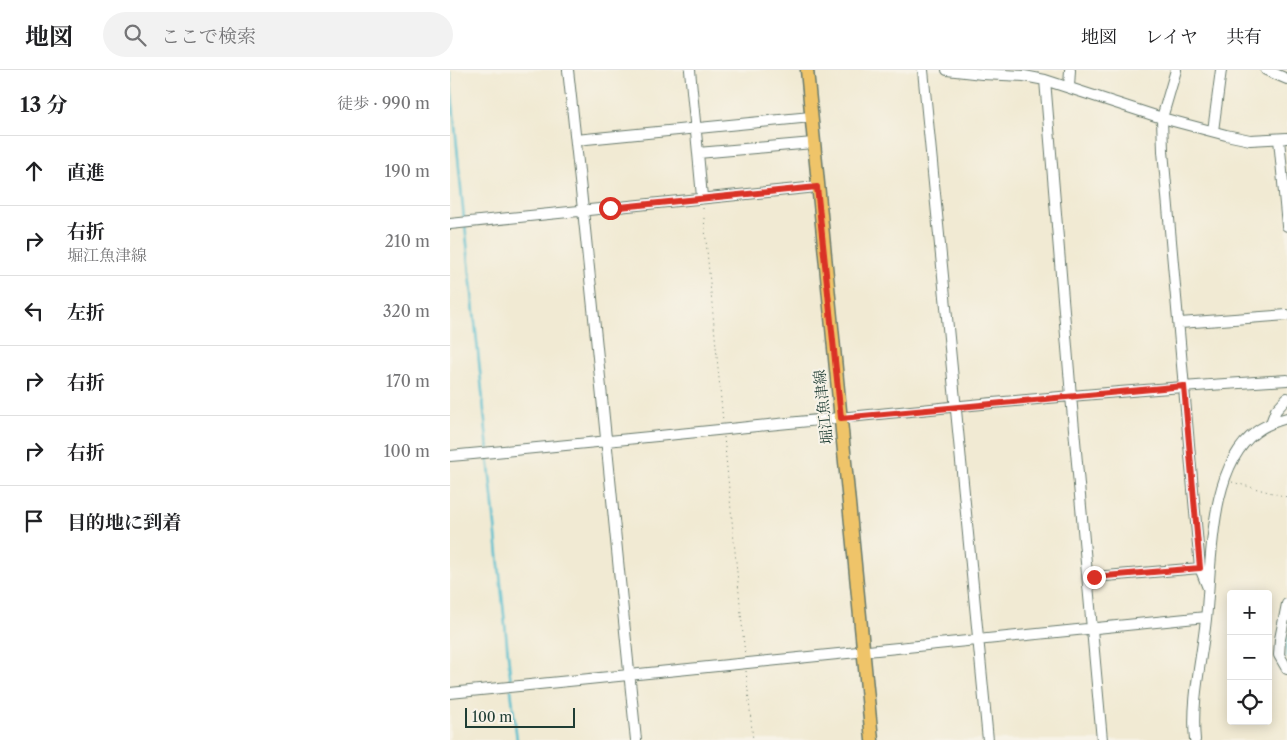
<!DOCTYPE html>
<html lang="ja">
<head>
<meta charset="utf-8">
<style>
  :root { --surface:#fff; --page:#f2f2f2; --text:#202124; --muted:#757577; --line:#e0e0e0 }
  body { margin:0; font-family:"Libre Caslon Text","Noto Serif JP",serif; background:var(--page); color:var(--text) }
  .controls { position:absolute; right:15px; bottom:15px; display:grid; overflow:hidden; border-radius:5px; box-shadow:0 2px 12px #0003 }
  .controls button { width:45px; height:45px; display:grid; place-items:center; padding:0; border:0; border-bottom:1px solid var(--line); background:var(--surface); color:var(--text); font:25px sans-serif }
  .scale { position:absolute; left:15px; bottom:12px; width:110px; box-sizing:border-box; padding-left:5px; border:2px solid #1f3d34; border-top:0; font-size:14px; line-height:18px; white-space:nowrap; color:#1f3d34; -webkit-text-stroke:4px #f7f3e8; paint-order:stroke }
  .stop { position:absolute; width:15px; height:15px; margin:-11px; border:4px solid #d93025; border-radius:50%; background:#fff }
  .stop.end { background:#d93025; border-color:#fff; box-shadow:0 1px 5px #0008 }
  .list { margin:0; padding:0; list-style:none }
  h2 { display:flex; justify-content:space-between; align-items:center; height:65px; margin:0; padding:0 20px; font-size:21px }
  h2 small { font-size:16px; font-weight:400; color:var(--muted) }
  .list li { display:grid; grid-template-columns:32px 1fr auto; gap:15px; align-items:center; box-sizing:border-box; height:70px; padding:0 20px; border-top:1px solid var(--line) }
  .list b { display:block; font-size:19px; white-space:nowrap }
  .list p { margin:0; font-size:16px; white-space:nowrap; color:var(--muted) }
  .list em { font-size:16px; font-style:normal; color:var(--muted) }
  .icon { flex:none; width:28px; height:28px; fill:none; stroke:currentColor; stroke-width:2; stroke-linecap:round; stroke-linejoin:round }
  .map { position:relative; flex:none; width:837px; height:670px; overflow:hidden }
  header { display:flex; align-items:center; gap:30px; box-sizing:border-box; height:70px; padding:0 25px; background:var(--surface); border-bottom:1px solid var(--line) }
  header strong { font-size:24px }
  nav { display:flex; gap:28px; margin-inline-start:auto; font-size:18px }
  .search { width:350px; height:45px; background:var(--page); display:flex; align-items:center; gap:12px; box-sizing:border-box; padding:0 18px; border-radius:28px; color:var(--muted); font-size:19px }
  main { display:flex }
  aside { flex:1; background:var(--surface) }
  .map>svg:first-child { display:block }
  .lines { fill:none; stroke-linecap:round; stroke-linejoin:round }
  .stream { stroke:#52bdce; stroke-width:2.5 }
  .minor-casing { stroke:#687a6c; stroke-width:12 }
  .major-casing { stroke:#687a6c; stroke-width:15 }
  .path { stroke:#687a6c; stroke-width:1; stroke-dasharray:1 4; stroke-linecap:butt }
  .minor { stroke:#fff; stroke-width:10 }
  .major { stroke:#efc469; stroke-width:12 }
  .route { stroke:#d93025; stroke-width:6 }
  .labels { text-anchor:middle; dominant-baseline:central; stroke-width:4; stroke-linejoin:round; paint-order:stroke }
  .street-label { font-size:15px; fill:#1f3d34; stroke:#f7f3e8 }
</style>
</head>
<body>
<header>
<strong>地図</strong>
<div class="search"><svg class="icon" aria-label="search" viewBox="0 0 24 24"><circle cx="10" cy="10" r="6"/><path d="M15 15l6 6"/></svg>ここで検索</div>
<nav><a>地図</a><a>レイヤ</a><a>共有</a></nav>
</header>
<main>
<aside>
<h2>13 分<small>徒歩 · 990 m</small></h2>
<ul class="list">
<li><svg class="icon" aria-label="ahead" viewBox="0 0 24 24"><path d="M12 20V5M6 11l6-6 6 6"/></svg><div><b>直進</b></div><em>190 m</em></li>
<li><svg class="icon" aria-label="right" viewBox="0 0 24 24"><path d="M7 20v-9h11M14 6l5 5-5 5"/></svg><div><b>右折</b><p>堀江魚津線</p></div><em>210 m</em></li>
<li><svg class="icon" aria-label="left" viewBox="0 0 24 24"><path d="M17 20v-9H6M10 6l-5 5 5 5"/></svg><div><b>左折</b></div><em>320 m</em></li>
<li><svg class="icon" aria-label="right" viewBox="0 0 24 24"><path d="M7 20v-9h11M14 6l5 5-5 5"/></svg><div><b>右折</b></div><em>170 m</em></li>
<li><svg class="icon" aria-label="right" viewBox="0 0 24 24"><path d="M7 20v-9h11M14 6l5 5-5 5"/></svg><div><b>右折</b></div><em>100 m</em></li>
<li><svg class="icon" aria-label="arrive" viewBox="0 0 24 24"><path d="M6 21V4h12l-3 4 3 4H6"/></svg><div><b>目的地に到着</b></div></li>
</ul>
</aside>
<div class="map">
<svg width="837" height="670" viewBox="0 0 837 670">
  <rect width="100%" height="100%" fill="#f7f3e8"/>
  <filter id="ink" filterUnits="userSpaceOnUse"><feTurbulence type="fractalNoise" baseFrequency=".02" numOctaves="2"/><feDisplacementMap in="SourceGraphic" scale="10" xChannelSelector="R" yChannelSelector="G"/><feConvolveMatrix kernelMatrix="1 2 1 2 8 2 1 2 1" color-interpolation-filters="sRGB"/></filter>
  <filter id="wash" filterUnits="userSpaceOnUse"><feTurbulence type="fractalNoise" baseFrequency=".0096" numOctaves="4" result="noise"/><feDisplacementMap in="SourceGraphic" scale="20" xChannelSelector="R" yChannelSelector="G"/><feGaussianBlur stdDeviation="1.12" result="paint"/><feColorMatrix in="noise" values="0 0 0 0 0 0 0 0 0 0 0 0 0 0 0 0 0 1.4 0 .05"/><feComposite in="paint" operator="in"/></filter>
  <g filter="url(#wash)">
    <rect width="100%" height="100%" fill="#f1ead3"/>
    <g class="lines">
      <path class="stream" d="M0 4 14 149
        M15 154 38 380
        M38 386 61 614
        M836 566V587
        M61 620 67 670"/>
    </g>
  </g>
  <g filter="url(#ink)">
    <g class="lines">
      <g class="minor-casing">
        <path id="minor" d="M118 0C143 223 163 447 186 670
          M240 0 248 83
          M473 0 538 670
          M497 0 532 4 574 6 595 10 712 48 776 65 800 70 837 68
          M726 0 712 48 713 81 750 498 758 518
          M816 0 837 9
          M595 10 621 326 652 670
          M619 17 620 0
          M763 61 771 0
          M829 69 837 156
          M126 70 361 47
          M252 127 248 83 363 73
          M0 154 367 117
          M730 253 837 245
          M821 353 826 340 837 328
          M0 386C279 361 557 327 837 310
          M644 507 750 498
          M837 534 830 569 829 585 837 599
          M0 623 756 547
          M745 670C741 629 752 589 756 549 762 495 758 397 806 362 815 355 826 351 837 348"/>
      </g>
      <g class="major-casing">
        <path id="major" d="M357 0 422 670"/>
      </g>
      <path class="path" d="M253 138 273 351
        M274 367 295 585
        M782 412 837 427
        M296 601 303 670"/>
      <use href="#minor" class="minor"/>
      <use href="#major" class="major"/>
    </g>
  </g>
  <g class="lines" filter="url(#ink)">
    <path class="route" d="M160 138 367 117 391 348 734 316 750 498 644 507"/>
  </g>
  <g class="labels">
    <g class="street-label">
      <text transform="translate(373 337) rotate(-96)">堀江魚津線</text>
    </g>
  </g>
</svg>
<div class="controls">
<button>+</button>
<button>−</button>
<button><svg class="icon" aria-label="locate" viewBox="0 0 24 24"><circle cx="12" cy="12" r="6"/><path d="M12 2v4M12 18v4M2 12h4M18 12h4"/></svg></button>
</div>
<div class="scale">100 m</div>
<div class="stop" style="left:160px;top:138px"></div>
<div class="stop end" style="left:644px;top:507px"></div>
</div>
</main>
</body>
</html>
